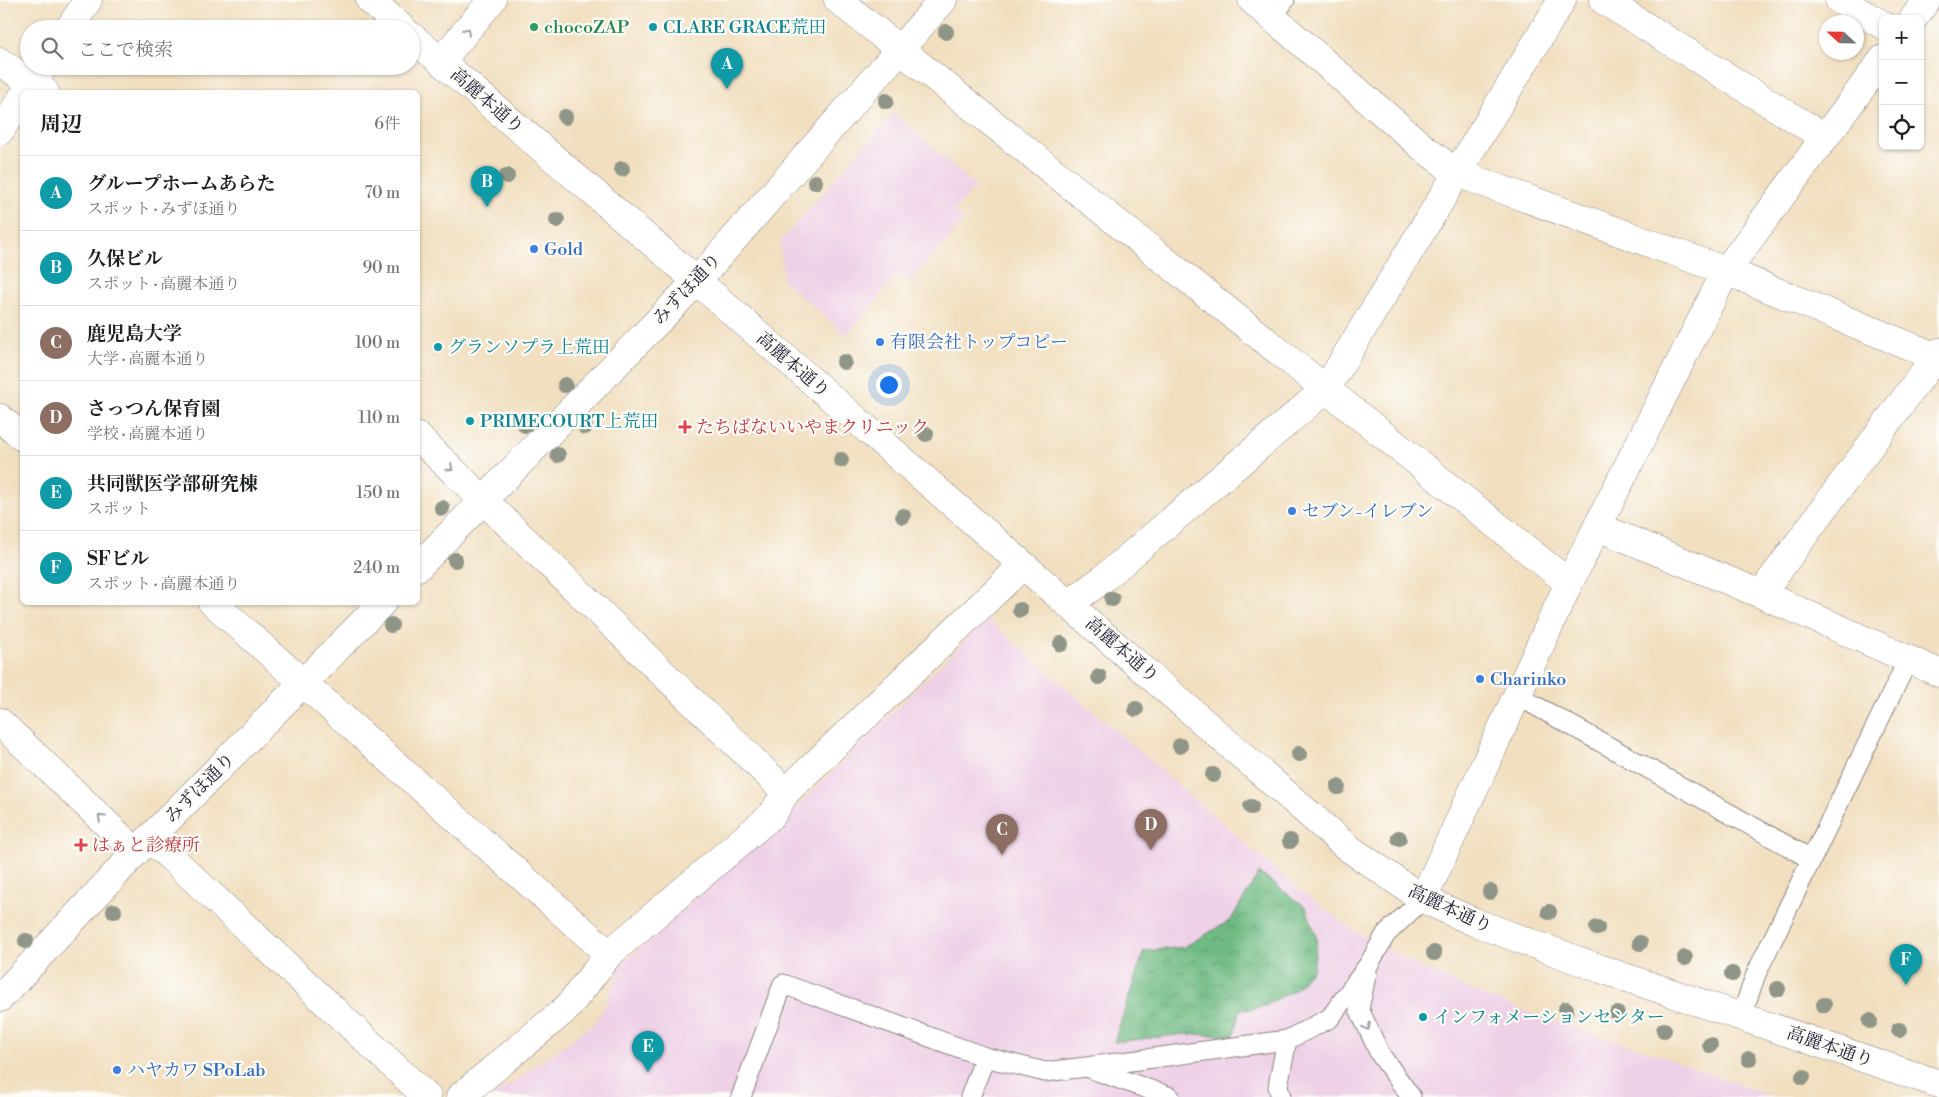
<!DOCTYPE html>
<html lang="ja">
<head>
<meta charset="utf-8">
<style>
  :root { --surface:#fff; --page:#f6f6f6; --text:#202124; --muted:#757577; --line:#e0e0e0; --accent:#d1495b }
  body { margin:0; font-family:"Libre Bodoni","Noto Serif JP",serif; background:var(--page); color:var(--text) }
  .controls { position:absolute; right:15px; top:15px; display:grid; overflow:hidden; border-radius:8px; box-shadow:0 1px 4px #0004 }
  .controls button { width:45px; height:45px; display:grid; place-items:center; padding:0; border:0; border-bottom:1px solid var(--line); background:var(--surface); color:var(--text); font:25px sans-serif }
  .compass { position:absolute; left:1819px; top:15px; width:45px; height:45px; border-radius:50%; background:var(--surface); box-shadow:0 1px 4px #0004; rotate:292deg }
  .you { position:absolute; left:888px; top:384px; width:18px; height:18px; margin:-12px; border:4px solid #fff; border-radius:50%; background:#1a73e8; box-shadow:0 0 0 8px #1a73e833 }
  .badge { display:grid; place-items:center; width:32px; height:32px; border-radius:50%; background:var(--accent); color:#fff; font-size:16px; font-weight:700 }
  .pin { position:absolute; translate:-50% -41px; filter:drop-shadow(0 1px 2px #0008) }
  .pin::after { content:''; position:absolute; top:26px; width:18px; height:15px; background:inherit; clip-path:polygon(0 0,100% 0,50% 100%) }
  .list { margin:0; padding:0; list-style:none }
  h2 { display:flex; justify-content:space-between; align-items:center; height:65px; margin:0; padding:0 20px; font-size:21px }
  h2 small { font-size:16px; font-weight:400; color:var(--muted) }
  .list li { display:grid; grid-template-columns:32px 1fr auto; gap:15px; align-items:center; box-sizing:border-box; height:75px; padding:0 20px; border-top:1px solid var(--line) }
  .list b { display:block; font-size:19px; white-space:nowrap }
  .list p { margin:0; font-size:16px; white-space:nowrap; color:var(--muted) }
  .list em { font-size:16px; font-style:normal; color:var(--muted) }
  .icon { flex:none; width:28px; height:28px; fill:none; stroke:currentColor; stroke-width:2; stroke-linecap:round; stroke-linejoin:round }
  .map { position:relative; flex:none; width:1939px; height:1097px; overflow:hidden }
  .search { position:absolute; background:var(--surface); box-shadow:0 1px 4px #0004; left:20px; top:20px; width:400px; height:55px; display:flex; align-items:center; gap:12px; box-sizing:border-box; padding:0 18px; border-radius:28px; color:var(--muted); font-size:19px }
  .panel { position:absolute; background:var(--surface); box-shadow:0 1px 4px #0004; left:20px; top:90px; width:400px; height:515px; border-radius:8px }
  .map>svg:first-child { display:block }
  .built { fill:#eed0e7 }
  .forest { fill:url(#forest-crowns); stroke:#486e5f }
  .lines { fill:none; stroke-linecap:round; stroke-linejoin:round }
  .service-casing { stroke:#8a807e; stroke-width:21 }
  .minor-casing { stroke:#8a807e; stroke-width:29 }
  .tertiary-casing { stroke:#8a807e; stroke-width:29 }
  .service { stroke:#fff; stroke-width:19 }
  .minor { stroke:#fff; stroke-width:28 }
  .tertiary { stroke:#fff; stroke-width:28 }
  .tree { fill:#909687 }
  .oneway { stroke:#9c9ca7 }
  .leisure-dot { fill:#2e9e5b; stroke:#fdfcf7; stroke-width:2 }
  .culture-dot { fill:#0f9aa8; stroke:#fdfcf7; stroke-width:2 }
  .shop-dot { fill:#3f7fe0; stroke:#fdfcf7; stroke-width:2 }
  .health-dot { fill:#e0444e; stroke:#fdfcf7; stroke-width:2 }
  .labels { text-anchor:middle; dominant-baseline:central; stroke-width:4.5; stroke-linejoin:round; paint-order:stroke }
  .leisure-label { font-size:18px; fill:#27864d; stroke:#fdfcf7; text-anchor:start }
  .culture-label { font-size:18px; fill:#0d838f; stroke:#fdfcf7; text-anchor:start }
  .street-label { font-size:18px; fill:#22223b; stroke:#fdfcf7 }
  .shop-label { font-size:18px; fill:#366cbe; stroke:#fdfcf7; text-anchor:start }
  .health-label { font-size:18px; fill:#be3a42; stroke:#fdfcf7; text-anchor:start }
</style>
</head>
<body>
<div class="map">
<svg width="1939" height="1097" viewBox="0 0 1939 1097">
  <defs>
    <pattern id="forest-crowns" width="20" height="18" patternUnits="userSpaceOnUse" patternTransform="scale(1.25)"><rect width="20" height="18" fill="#6fbb83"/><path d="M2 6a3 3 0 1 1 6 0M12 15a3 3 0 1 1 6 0" fill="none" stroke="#5b986c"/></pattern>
  </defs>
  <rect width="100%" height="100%" fill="#fdfcf7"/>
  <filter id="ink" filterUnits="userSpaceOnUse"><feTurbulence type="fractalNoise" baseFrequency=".02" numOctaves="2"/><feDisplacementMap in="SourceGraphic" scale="10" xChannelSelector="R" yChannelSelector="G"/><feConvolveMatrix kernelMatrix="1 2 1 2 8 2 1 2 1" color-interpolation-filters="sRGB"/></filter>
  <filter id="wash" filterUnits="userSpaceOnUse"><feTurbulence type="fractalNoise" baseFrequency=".0096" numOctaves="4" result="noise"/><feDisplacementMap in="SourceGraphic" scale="20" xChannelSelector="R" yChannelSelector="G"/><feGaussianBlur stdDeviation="1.12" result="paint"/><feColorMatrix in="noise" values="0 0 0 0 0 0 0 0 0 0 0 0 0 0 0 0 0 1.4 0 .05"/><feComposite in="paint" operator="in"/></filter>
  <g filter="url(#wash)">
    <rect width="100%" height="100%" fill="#f1dfc0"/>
    <path class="built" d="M893 113 976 186 954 211 964 220 909 283 898 275 846 335 783 280 781 241Z
      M987 619 1299 890 1353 930 1412 963 1468 989 1529 1013 1651 1052 1773 1097H493L595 1023 606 1004 621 965 783 821Z"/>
    <path class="forest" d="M1259 873 1306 907 1317 939 1313 969 1296 989 1265 1006 1239 1011 1234 1036 1186 1034 1114 1042 1144 951 1184 947 1231 920Z"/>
  </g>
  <g filter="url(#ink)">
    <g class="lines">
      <g class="service-casing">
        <path id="service" d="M1273 17 1285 0
          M1518 696 1811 859
          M1367 972 1359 1009 1380 1054 1411 1097
          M1741 1017 1756 974 1908 660
          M1089 1068 1170 1097
          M741 1097 783 984 985 1057 1045 1072 1086 1067 1287 1040 1330 1018 1369 964 1386 934 1423 899
          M970 1097 985 1057
          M1281 1097 1278 1086 1287 1040"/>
      </g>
      <g class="minor-casing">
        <path id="minor" d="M838 0 1569 583
          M1252 0 1426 150 1457 173 1726 271 1939 358
          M1603 0 1824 137
          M1839 0 1883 25
          M1913 19 1927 0
          M441 61 492 0
          M0 62 45 92
          M0 418 22 437
          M418 437 786 792
          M1598 527 1761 594 1939 673
          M1761 594 1939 352
          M212 602 609 954
          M1069 604 1104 578 1326 389 1562 0
          M0 722 136 852
          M150 838 427 1097
          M1423 899 1569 583 1726 271 1883 59
          M460 1097 567 1008 609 954 772 815 786 792 1022 566"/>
      </g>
      <g class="tertiary-casing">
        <path id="tertiary" d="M370 0 403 29
          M69 29 88 0
          M411 36 697 281 1347 847 1423 899 1474 922 1601 969 1939 1084
          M26 92 44 66
          M0 131 22 98
          M418 567 697 281 943 0
          M0 998 136 852 383 602"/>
      </g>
      <use href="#service" class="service"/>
      <use href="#minor" class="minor"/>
      <use href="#tertiary" class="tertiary"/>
    </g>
    <g class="tree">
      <circle cx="946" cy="32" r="8"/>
      <circle cx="886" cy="101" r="8"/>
      <circle cx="565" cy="117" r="8"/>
      <circle cx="622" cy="169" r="8"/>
      <circle cx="507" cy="176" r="8"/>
      <circle cx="815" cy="182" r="8"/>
      <circle cx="557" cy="220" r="8"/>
      <circle cx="844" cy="362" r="8"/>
      <circle cx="565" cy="385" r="8"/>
      <circle cx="525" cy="425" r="8"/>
      <circle cx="585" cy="427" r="8"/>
      <circle cx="926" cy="434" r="8"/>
      <circle cx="558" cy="455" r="8"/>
      <circle cx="841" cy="460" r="8"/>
      <circle cx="442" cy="508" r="8"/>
      <circle cx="903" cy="516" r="8"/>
      <circle cx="455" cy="560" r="8"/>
      <circle cx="1112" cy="599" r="8"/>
      <circle cx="1020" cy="610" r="8"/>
      <circle cx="391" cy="625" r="8"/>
      <circle cx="1061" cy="644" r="8"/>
      <circle cx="1099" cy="677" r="8"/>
      <circle cx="1136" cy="709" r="8"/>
      <circle cx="1180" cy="746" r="8"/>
      <circle cx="1299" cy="754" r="8"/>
      <circle cx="1213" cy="775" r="8"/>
      <circle cx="1338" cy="787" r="8"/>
      <circle cx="1251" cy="807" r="8"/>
      <circle cx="1399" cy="838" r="8"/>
      <circle cx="1290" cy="841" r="8"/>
      <circle cx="1490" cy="892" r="8"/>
      <circle cx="114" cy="911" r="8"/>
      <circle cx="1549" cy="912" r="8"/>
      <circle cx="1597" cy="928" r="8"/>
      <circle cx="26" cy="941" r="8"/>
      <circle cx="1640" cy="943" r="8"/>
      <circle cx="1434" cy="953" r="8"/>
      <circle cx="1685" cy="958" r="8"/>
      <circle cx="1732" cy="974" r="8"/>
      <circle cx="1778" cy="989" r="8"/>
      <circle cx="1824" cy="1005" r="8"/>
      <circle cx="1566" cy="1009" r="8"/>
      <circle cx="1617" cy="1014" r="8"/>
      <circle cx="1870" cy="1021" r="8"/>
      <circle cx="1664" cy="1030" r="8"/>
      <circle cx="1899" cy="1030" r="8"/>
      <circle cx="1710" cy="1045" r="8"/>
      <circle cx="1749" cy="1059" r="8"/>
      <circle cx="1803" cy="1077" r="8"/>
    </g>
    <defs><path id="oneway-chevron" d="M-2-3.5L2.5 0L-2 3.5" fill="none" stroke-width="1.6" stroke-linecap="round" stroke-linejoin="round" transform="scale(1.25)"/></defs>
    <g class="oneway">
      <use href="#oneway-chevron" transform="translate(467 31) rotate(-49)"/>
      <use href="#oneway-chevron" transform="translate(450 468) rotate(43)"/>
      <use href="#oneway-chevron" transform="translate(101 818) rotate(-137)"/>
      <use href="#oneway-chevron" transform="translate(1367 1027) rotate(64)"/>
    </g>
  </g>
  <circle class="leisure-dot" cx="534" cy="27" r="5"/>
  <g class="culture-dot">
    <circle cx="653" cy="27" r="5"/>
    <circle cx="438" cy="347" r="5"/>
    <circle cx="470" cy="421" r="5"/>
    <circle cx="1423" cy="1017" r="5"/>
  </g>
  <g class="shop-dot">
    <circle cx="534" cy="249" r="5"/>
    <circle cx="880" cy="342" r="5"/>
    <circle cx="1292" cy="511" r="5"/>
    <circle cx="1480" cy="679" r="5"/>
    <circle cx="117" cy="1070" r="5"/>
  </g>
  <g class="health-dot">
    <path d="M682.5 419.5h5v5h5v5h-5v5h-5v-5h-5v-5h5z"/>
    <path d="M78.5 837.5h5v5h5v5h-5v5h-5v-5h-5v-5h5z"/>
  </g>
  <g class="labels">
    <g class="leisure-label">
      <text x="544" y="27">chocoZAP</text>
    </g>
    <g class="culture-label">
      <text x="663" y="27">CLARE GRACE荒田</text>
      <text x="448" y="347">グランソプラ上荒田</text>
      <text x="480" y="421">PRIMECOURT上荒田</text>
      <text x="1433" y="1017">インフォメーションセンター</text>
    </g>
    <g class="street-label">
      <text transform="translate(487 101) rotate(41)">高麗本通り</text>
      <text transform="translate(687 289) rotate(-47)">みずほ通り</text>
      <text transform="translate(793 365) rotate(41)">高麗本通り</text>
      <text transform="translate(1122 650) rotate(41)">高麗本通り</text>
      <text transform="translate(200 788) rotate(-45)">みずほ通り</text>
      <text transform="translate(1450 909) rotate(25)">高麗本通り</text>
      <text transform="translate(1830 1047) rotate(19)">高麗本通り</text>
    </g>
    <g class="shop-label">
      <text x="544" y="249">Gold</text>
      <text x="890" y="342">有限会社トップコピー</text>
      <text x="1302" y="511">セブン-イレブン</text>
      <text x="1490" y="679">Charinko</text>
      <text x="127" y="1070">ハヤカワ SPoLab</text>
    </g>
    <g class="health-label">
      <text x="696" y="427">たちばないいやまクリニック</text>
      <text x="92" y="845">はぁと診療所</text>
    </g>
  </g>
</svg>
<div class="controls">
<button>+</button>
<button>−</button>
<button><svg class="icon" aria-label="locate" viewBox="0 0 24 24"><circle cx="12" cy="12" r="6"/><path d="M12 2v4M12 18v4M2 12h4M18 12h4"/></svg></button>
</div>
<svg class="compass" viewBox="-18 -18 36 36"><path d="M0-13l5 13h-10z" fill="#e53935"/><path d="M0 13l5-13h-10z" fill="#757577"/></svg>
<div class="you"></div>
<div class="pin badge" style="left:727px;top:89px;background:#0f9aa8">A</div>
<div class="pin badge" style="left:487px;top:207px;background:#0f9aa8">B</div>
<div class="pin badge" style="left:1002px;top:855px;background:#8d6e63">C</div>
<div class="pin badge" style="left:1151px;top:850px;background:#8d6e63">D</div>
<div class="pin badge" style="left:648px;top:1072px;background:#0f9aa8">E</div>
<div class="pin badge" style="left:1906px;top:985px;background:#0f9aa8">F</div>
<div class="search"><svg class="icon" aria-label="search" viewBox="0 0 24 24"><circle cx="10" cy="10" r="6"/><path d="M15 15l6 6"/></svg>ここで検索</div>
<section class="panel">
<h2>周辺<small>6件</small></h2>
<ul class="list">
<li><span class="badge" style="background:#0f9aa8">A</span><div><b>グループホームあらた</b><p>スポット · みずほ通り</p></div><em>70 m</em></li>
<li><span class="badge" style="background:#0f9aa8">B</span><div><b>久保ビル</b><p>スポット · 高麗本通り</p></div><em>90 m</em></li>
<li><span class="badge" style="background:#8d6e63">C</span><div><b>鹿児島大学</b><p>大学 · 高麗本通り</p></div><em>100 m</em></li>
<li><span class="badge" style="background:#8d6e63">D</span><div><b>さっつん保育園</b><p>学校 · 高麗本通り</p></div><em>110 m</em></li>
<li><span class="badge" style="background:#0f9aa8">E</span><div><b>共同獣医学部研究棟</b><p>スポット</p></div><em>150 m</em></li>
<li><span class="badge" style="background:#0f9aa8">F</span><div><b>SFビル</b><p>スポット · 高麗本通り</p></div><em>240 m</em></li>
</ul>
</section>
</div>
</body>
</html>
